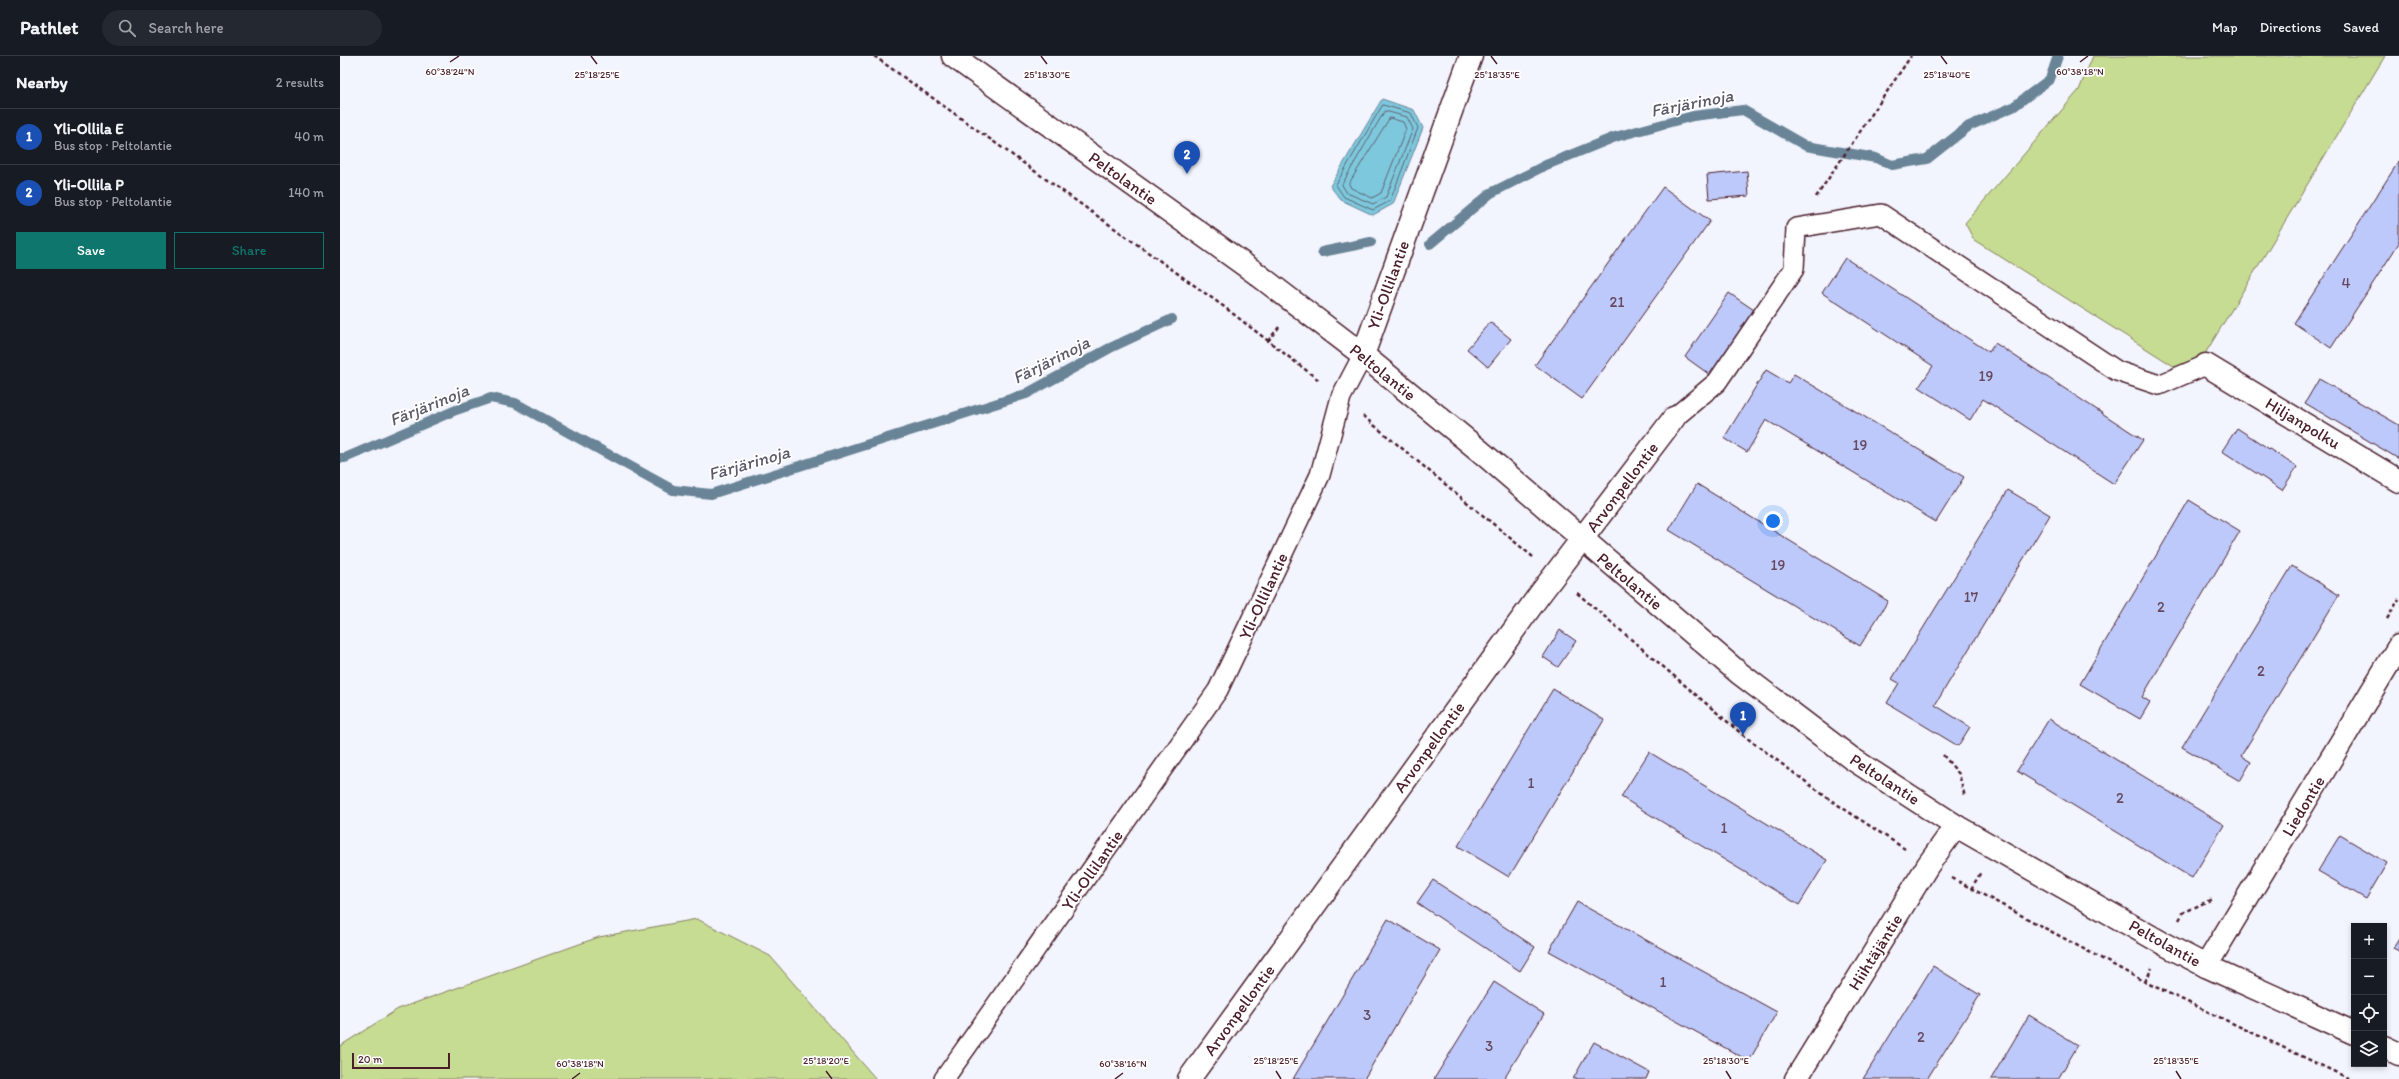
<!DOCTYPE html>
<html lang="en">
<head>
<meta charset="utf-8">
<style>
  :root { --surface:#171b24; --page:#242831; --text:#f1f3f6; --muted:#9ea1a6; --line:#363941; --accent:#0f766e }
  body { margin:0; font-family:Itim,sans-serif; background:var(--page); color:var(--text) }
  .controls { position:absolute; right:12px; bottom:12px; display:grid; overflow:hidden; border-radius:0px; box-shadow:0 2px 6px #0003 }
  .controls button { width:36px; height:36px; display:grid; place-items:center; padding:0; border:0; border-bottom:1px solid var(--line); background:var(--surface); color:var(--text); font:20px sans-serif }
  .scale { position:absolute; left:12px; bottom:10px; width:98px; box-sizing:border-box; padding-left:4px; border:2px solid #4a1f2b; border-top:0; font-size:11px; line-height:14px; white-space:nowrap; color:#4a1f2b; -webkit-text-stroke:3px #fff; paint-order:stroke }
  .you { position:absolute; left:1433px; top:465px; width:14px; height:14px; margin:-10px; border:3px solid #fff; border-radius:50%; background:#1a73e8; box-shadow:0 0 0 6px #1a73e833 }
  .badge { display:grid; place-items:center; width:26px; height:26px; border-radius:50%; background:var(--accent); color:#fff; font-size:13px; font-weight:700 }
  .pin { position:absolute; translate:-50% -33px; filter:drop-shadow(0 1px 2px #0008) }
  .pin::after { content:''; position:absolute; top:21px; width:14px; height:12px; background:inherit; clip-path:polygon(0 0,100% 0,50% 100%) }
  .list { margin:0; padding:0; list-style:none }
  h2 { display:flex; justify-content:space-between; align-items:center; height:52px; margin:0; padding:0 16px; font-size:17px }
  h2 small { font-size:13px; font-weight:400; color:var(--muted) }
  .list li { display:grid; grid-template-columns:26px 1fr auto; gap:12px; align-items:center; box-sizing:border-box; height:56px; padding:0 16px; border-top:1px solid var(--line) }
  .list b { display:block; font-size:15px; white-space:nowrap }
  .list p { margin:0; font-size:13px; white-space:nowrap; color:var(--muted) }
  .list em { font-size:13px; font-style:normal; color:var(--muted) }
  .actions { display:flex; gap:8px; padding:12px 16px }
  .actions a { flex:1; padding:9px 0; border:1px solid var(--accent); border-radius:0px; text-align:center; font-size:14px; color:var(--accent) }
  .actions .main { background:var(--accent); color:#fff }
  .icon { flex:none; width:22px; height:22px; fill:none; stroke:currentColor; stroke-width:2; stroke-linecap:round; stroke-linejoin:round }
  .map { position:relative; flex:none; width:2059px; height:1023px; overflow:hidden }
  header { display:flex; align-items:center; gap:24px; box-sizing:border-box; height:56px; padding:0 20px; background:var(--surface); border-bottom:1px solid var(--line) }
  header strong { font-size:19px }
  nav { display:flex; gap:22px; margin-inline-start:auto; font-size:14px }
  .search { width:280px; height:36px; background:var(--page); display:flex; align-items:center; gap:10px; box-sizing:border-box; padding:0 14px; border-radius:22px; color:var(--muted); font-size:15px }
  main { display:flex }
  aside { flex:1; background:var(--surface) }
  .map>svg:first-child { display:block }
  .green { fill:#c5dc92; stroke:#887e5e }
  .water { fill:#7dc8dd; stroke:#698496 }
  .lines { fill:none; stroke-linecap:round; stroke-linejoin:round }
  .shore { stroke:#5e6372; stroke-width:1 }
  .stream { stroke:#698496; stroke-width:10 }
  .building { fill:#bdc9fa; stroke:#4a1f2b }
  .lane-casing { stroke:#4a1f2b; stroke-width:22 }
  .street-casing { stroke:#4a1f2b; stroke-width:25 }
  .secondary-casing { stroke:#4a1f2b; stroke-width:25 }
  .path { stroke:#4a1f2b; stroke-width:2.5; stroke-dasharray:4 3; stroke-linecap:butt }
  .lane { stroke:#fff; stroke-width:19 }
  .street { stroke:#fff; stroke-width:22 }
  .secondary { stroke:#fff; stroke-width:22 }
  .ticks { fill:none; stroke:#4a1f2b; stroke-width:1.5 }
  .labels { text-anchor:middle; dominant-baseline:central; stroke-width:3.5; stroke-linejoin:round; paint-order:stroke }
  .number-label { font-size:15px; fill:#674a5f }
  .street-label { font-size:17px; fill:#4a1f2b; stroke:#fff }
  .water-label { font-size:18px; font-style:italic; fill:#5c5a69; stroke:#fff }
  .ticks-label { font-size:10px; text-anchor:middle; fill:#4a1f2b; stroke:#fff; stroke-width:3.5; stroke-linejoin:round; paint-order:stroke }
</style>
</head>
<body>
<header>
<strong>Pathlet</strong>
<div class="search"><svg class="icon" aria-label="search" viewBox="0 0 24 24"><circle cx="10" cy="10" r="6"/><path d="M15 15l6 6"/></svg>Search here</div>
<nav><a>Map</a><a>Directions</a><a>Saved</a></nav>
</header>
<main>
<aside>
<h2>Nearby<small>2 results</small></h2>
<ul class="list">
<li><span class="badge" style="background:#1a4fb4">1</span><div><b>Yli-Ollila E</b><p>Bus stop · Peltolantie</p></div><em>40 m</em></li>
<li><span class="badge" style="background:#1a4fb4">2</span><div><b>Yli-Ollila P</b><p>Bus stop · Peltolantie</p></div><em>140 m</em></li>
</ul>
<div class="actions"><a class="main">Save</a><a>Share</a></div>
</aside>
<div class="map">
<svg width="2059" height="1023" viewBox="0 0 2059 1023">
  <rect width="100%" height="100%" fill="#f2f4fe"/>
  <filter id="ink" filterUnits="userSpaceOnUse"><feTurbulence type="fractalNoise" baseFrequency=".025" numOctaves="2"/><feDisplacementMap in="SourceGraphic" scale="8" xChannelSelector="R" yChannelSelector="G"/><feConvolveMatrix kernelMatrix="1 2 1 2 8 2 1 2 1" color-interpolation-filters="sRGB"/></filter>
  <g filter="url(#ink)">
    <path class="green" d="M1753 0H2045L1851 321 1634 184 1625 167 1739 34Z
      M357 863 430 900 536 1023H0V990L58 953 259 881Z"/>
    <path class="water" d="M1042 43 1074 54 1083 72 1053 148 1033 159 1001 144 990 130Z"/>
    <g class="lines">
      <path class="shore" d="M1043 49 1071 57 1078 72 1050 145 1033 154 1004 141 996 129Z
        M1045 55 1067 61 1073 73 1046 141 1033 148 1007 137 1002 129Z
        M1050 62 1063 66 1066 73 1041 137 1032 142 1011 132 1009 128Z"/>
      <path class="stream" d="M1090 188 1151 137 1206 109 1275 81 1353 60 1403 54 1466 90 1536 102 1552 109 1587 103 1629 70 1673 51 1710 23 1718 0
        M982 196 1031 186
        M0 402H5L116 354 151 342 175 347 333 434 371 438 686 338 770 292 832 263"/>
    </g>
    <path class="building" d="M2059 105V187L1991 292 1954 267Z
      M1407 115 1409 140 1369 143 1367 119Z
      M1323 131 1370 165 1242 343 1195 309Z
      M1505 202 1649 296 1655 287 1803 384 1774 428 1643 343 1630 364 1579 331 1593 310 1482 237Z
      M1389 237 1414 254 1370 319 1345 301Z
      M1150 266 1171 283 1148 311 1127 293Z
      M1426 314 1448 327 1454 318 1624 421 1596 466 1426 364 1407 396 1384 382Z
      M1979 323 2059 369V403L1965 347Z
      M1897 372 1957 411 1942 434 1882 395Z
      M1357 428 1548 545 1520 590 1329 474Z
      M1668 434 1710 459 1595 649 1630 671 1618 690 1547 647 1559 627 1552 623Z
      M1849 444 1900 475 1802 641 1810 646 1800 663 1740 628Z
      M1952 510 1999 539 1901 700 1911 706 1900 725 1842 691Z
      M1220 574 1236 585 1218 611 1203 601Z
      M1213 633 1264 664 1169 821 1118 790Z
      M1709 663 1884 769 1852 822 1677 715Z
      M1309 696 1487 804 1459 849 1281 741Z
      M2000 779 2047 807 2026 843 1978 815Z
      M1093 824 1195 891 1180 915 1077 847Z
      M1237 846 1437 956 1409 1005 1209 895Z
      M1048 863 1100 894 1024 1023H953Z
      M2059 883V895L2053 892Z
      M1593 910 1640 939 1587 1023H1523Z
      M1154 926 1204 958 1164 1023H1094Z
      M1689 959 1738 989 1718 1023H1651Z
      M1254 986 1309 1016 1306 1023H1233Z"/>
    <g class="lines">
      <g class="lane-casing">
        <path id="lane" d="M1334 362 1377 326 1454 213 1456 172 1541 158 1777 315 1819 329 1866 309
          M604 1023 878 634 980 419 1001 341 1023 299"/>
      </g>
      <g class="street-casing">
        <path id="street" d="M1023 299 1131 0
          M1866 309 2059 425
          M1866 910 2059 590
          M849 1023 1200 538 1334 362
          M1456 1023 1588 809 1616 770"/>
      </g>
      <g class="secondary-casing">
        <path id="secondary" d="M613 0 913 215 1023 299 1140 395 1399 617 1511 702 1616 770 1824 888 1866 910 2014 977
          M2044 991 2059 998"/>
      </g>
      <path class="path" d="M534 0 883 250 980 325
        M1476 141 1571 0
        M928 285 939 271
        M1023 360 1193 501
        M1237 537 1403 679 1489 743 1565 793
        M2047 563 2059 543
        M1603 699 1619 718 1625 741
        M1612 822 1805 926 2010 1023
        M1631 833 1641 816
        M1839 864 1843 857 1872 843
        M1805 926 1812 912"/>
      <use href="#lane" class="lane"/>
      <use href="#street" class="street"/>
      <use href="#secondary" class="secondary"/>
    </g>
  </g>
  <path class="ticks" d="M251 0 257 8M701 0 707 8M1151 0 1157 8M1601 0 1607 8M110 6 119 0M1740 6 1748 0M486 1015 492 1023M936 1015 941 1023M1386 1015 1391 1023M1836 1015 1841 1023M232 1023 240 1017M775 1023 783 1017"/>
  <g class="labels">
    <g class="number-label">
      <text x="2006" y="227">4</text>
      <text x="1277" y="246">21</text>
      <text x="1646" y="320">19</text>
      <text x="1520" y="389">19</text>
      <text x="1438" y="509">19</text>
      <text x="1631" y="541">17</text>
      <text x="1821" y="551">2</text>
      <text x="1921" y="615">2</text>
      <text x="1191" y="727">1</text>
      <text x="1780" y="742">2</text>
      <text x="1384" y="772">1</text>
      <text x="1323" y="926">1</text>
      <text x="1027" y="959">3</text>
      <text x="1581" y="981">2</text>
      <text x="1149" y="990">3</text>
    </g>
    <g class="street-label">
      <text transform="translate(783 122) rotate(35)">Peltolantie</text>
      <text transform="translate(1048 229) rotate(-70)">Yli-Ollilantie</text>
      <text transform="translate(1043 316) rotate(39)">Peltolantie</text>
      <text transform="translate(1963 367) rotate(31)">Hiljanpolku</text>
      <text transform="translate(1282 431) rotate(-53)">Arvonpellontie</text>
      <text transform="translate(1290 525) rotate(40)">Peltolantie</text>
      <text transform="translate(923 540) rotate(-65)">Yli-Ollilantie</text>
      <text transform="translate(1089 691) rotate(-54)">Arvonpellontie</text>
      <text transform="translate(1545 723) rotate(33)">Peltolantie</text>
      <text transform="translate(1963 750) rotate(-59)">Liedontie</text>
      <text transform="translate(752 814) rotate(-55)">Yli-Ollilantie</text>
      <text transform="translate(1825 887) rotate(29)">Peltolantie</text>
      <text transform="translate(1535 896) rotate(-58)">Hiihtäjäntie</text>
      <text transform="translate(899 954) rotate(-54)">Arvonpellontie</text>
    </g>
    <g class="water-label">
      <text transform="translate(1352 47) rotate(-11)">Färjärinoja</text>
      <text transform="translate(711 304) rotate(-27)">Färjärinoja</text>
      <text transform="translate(89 349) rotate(-22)">Färjärinoja</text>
      <text transform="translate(409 407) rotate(-16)">Färjärinoja</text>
    </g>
  </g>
  <g class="ticks-label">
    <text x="110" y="19">60°38'24"N</text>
    <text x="1740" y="19">60°38'18"N</text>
    <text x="257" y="22">25°18'25"E</text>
    <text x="707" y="22">25°18'30"E</text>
    <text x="1157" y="22">25°18'35"E</text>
    <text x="1607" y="22">25°18'40"E</text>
    <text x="486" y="1008">25°18'20"E</text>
    <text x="936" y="1008">25°18'25"E</text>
    <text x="1386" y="1008">25°18'30"E</text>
    <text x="1836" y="1008">25°18'35"E</text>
    <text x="240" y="1011">60°38'18"N</text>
    <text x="783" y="1011">60°38'16"N</text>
  </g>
</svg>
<div class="controls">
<button>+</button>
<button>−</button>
<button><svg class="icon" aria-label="locate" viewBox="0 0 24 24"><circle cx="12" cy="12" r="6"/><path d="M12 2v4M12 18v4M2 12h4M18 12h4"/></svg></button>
<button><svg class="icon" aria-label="layers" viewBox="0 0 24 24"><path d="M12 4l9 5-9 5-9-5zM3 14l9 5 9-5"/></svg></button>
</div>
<div class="scale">20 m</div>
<div class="you"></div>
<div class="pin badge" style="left:1403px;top:679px;background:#1a4fb4">1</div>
<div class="pin badge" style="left:847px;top:118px;background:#1a4fb4">2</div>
</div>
</main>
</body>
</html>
